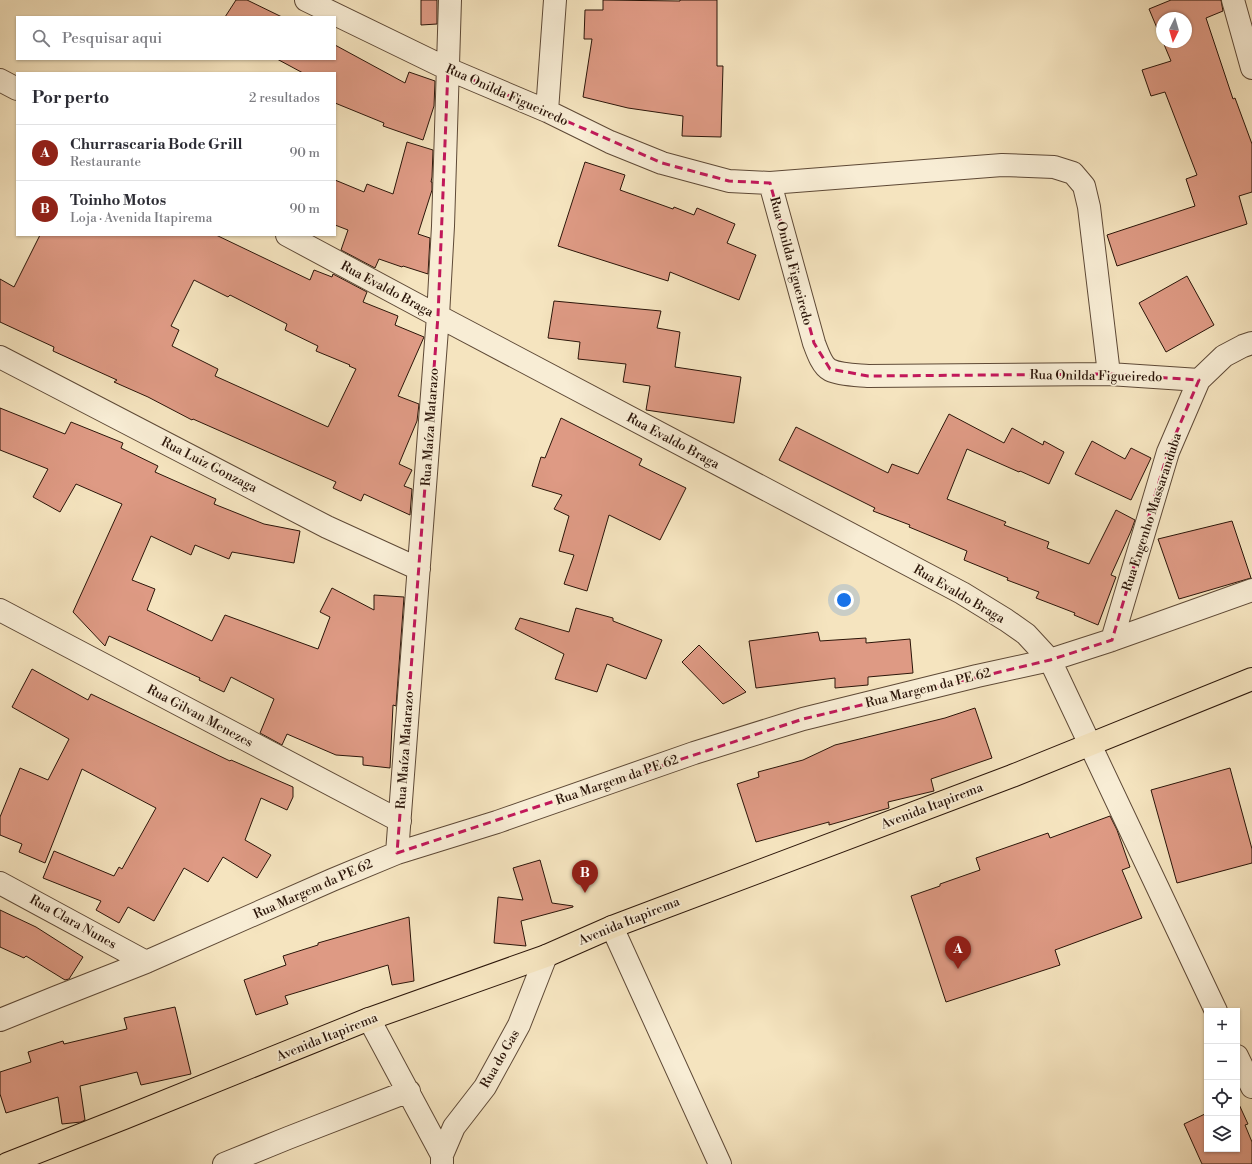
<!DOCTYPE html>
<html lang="pt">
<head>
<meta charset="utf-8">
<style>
  :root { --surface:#fff; --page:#f7f7f7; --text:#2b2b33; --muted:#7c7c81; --line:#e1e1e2; --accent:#8f2418 }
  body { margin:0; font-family:"Libre Bodoni",serif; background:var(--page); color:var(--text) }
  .controls { position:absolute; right:12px; bottom:12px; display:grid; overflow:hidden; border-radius:0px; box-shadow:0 1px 3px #0004 }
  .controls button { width:36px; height:36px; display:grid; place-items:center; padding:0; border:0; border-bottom:1px solid var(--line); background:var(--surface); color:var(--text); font:20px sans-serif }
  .compass { position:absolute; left:1156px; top:12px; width:36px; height:36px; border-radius:50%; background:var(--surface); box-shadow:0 1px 3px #0004; rotate:185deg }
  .you { position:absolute; left:844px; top:600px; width:14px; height:14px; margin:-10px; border:3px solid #fff; border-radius:50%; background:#1a73e8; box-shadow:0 0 0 6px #1a73e833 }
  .badge { display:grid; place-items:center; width:26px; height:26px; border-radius:50%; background:var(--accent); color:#fff; font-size:13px; font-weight:700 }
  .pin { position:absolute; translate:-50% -33px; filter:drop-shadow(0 1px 2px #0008) }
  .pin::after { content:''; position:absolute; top:21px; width:14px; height:12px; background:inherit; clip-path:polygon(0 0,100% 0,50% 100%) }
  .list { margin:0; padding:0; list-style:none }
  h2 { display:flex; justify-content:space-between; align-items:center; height:52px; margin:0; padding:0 16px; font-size:17px }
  h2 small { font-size:13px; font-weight:400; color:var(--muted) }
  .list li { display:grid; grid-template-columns:26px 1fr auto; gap:12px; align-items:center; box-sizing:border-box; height:56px; padding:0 16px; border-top:1px solid var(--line) }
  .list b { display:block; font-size:15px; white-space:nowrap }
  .list p { margin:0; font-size:13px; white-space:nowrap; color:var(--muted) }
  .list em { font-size:13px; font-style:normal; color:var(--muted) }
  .icon { flex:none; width:22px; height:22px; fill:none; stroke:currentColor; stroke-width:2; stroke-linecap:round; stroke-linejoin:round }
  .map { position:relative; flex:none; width:1252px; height:1164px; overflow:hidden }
  .search { position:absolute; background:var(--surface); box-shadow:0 1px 3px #0004; left:16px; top:16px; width:320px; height:44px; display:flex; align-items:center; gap:10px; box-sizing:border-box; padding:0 14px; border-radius:0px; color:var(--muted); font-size:15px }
  .panel { position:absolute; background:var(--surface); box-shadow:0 1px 3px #0004; left:16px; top:72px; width:320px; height:164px; border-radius:0px }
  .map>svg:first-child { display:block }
  .building { fill:#de9a84; stroke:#2b1509; fill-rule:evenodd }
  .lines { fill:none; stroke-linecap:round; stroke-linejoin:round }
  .street-casing { stroke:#5e4936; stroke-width:24 }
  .primary-casing { stroke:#2b1509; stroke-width:24 }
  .street { stroke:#f8edd5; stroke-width:22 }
  .primary { stroke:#f5e4bf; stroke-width:22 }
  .marked { fill:none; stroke:#c2185b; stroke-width:3; stroke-dasharray:8 5; stroke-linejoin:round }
  .labels { text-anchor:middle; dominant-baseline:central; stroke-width:3.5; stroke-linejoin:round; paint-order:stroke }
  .street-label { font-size:13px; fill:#2b1509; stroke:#f8edd5 }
</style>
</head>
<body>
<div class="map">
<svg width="1252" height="1164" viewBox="0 0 1252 1164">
  <rect width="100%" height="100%" fill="#f5e4bf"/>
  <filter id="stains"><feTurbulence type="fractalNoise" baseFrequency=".005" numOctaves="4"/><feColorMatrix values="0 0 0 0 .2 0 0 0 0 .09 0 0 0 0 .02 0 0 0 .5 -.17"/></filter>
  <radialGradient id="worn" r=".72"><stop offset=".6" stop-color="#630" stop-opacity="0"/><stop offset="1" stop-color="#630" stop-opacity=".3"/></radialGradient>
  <path class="building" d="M236 0H247L282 17H225Z
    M421 0H437V24L421 25Z
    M603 0 680 1V0H717V66H723L721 137 682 136 683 116 628 108 583 97 592 39H584L585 10H603Z
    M1171 0H1221L1223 11 1206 18 1233 99 1235 98 1252 144V192L1239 196 1247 224 1117 266 1107 235 1195 206 1186 179 1197 175 1165 92 1151 96 1142 70 1171 61 1163 42H1186V18H1162V40L1149 9Z
    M335 45 405 83 409 72 435 81 434 106 423 140 383 126 384 123 335 103V73H303L277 59H335Z
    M407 142 433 150 432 177 431 182H432V190L418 234 430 238 428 274 403 266 402 267 379 259 375 268 341 250 348 230 335 225V180L364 192 367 184 393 194Z
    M585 162 625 175 620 190 673 209 674 207 694 215 697 208 735 224 727 243 756 255 739 300 670 272 668 281 558 246Z
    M40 235H216L310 280 314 270 332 277 333 274 367 292 363 302 398 316 395 325 424 337 398 396 419 404 417 421 399 464 412 470 404 486 412 489 410 515 364 494 361 501 333 488 336 482 193 419 192 420 148 397 114 382 117 380 53 351 54 347 0 322V279L14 287ZM194 280 228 297 230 295 287 324 285 330 318 346 316 351 350 365 349 366 356 369 328 427 215 376 218 369 172 346 179 330 171 326Z
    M1187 276 1214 325 1166 352 1139 303Z
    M554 301 661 311 657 328 680 332 675 367 741 377 734 423 646 410 650 386 623 382 626 364 578 359 580 342 548 338Z
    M0 408 65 434 71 422 123 443 121 448 158 466 155 472 216 499 214 504 264 524 300 531 294 563 232 552 229 559 195 545 191 555 151 536 132 580 155 589 147 610 212 641 225 615 318 649 330 617 320 612 332 588 374 610V595L404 597 396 706 393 705 390 768 363 765V757L336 755 287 734 282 745 260 733 274 699 231 677 224 692 199 680 200 678 109 636 105 646 73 612 122 504 76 484 60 512 33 497 48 469 0 450Z
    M949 414 1004 443 1012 428 1043 445 1044 441 1064 452 1049 484 1020 471 1019 472 967 449 947 499 1006 522 1004 525 1049 542 1047 548 1089 564 1116 510 1135 520 1131 531 1111 575 1116 577 1098 625 1074 615 1075 613 1036 598 1039 592 1007 580 1008 578 964 560 967 551 909 527 910 525 873 511 875 508 779 460 796 427 888 473 892 464 918 474Z
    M561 418 642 459 639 465 686 488 660 540 609 515 587 591 564 584 574 555 559 551 569 516 554 509 562 495 532 486 541 457 545 458Z
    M1092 441 1125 459 1131 448 1151 458 1131 500 1075 474Z
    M1232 521 1251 578 1179 599 1158 539Z
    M576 608 613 618V621L662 640 646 679 607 664 597 692 555 679 564 654 515 629 520 618 569 632Z
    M818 632 820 641 866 638V643L910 639 913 673 868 677V685L835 688V678L756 688 749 641Z
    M699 645 746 692 723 704 682 662Z
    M32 669 88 700 91 694 230 761 231 760 293 787V797L287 810 261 798 245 840 271 855 257 878 223 857 208 882 184 868 154 921 128 907 119 923 96 910 101 901 43 878 54 851 114 876 119 867 122 869 156 808 82 769 45 863 19 852 22 844 0 835V817L20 768 48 780 69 739 12 707Z
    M975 708 992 758 931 779 934 791 888 802 889 808 829 825V822L756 842 737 784 759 777 758 772 803 760 835 745 945 718Z
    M1230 768 1252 849V863L1177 883 1151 790Z
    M1110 816 1117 830 1130 867 1122 870 1142 918 1055 950 1060 965 946 1002 911 896 940 886V884L980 870 976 858 1048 833 1050 838Z
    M540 860 552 903 573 906V907L521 921 526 946 494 943 498 897 523 900 513 868Z
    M0 910 36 927 83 957 69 979 65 980 26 956 24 958 0 947Z
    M409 917 414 981 392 985 388 965 285 996 288 1004 256 1015 244 980 286 965 283 956 318 945V943Z
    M175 1007 191 1074 141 1085 137 1072 80 1086 85 1120 81 1122 62 1124 58 1097 6 1113 0 1094V1072L31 1062 28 1052 63 1041 64 1044 127 1029 124 1018Z
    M1237 1100 1248 1124 1245 1125 1252 1142V1164H1202L1184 1124 1207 1113V1149H1237Z"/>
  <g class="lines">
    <g class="street-casing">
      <path id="street" d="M306 0 448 69 547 111 610 142 662 163 729 181 770 183 814 343C817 351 822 366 830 370 840 375 857 375 868 376L1109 374 1199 380
        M1233 0 1252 68
        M0 80 17 89
        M547 111 555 0
        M770 183 1002 165 1054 167 1073 173 1084 186 1089 207 1109 374
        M287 235 438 316 962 593 1006 620 1026 634 1050 660 1216 1011
        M0 357 327 527 419 569
        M0 610 400 821
        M1112 640 1168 452 1199 380 1224 356 1243 346 1252 343
        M397 853 438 316 443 226 450 0
        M0 883 146 962
        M612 927 720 1164
        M369 1019 442 1155
        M0 1020 57 997 146 962 332 880 397 853 497 822 694 753 803 719 977 676 1050 660 1112 640 1252 590
        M1237 1056 1252 1087
        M224 1164 288 1138 409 1091
        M442 1164V1155L454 1127 485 1087 519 1025 546 956"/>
    </g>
    <g class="primary-casing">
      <path id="primary" d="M7 1164 124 1118 369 1019 546 956 612 927 1012 776 1252 679"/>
    </g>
    <use href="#street" class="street"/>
    <use href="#primary" class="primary"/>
  </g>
  <path class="marked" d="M448 69 662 163 729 181 770 183 814 343 830 369 868 376 1109 374 1199 380 1168 452 1112 640 1050 660 803 719 397 853 438 316Z"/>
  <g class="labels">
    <g class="street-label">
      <text transform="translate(507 95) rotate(24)">Rua Onilda Figueiredo</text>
      <text transform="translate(791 261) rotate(75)">Rua Onilda Figueiredo</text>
      <text transform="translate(387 289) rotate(28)">Rua Evaldo Braga</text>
      <text transform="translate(1096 376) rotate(1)">Rua Onilda Figueiredo</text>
      <text transform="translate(430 427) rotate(-86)">Rua Maíza Matarazo</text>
      <text transform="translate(673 441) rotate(28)">Rua Evaldo Braga</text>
      <text transform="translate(209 465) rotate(27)">Rua Luiz Gonzaga</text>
      <text transform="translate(1152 512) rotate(-72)">Rua Engenho Massaranduba</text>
      <text transform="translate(959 594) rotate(30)">Rua Evaldo Braga</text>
      <text transform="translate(928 688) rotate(-14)">Rua Margem da PE 62</text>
      <text transform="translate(200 716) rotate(28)">Rua Gilvan Menezes</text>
      <text transform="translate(405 750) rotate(-86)">Rua Maíza Matarazo</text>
      <text transform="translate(617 780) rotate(-19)">Rua Margem da PE 62</text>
      <text transform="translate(932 806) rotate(-21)">Avenida Itapirema</text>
      <text transform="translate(313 889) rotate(-24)">Rua Margem da PE 62</text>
      <text transform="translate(629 921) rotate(-22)">Avenida Itapirema</text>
      <text transform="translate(73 922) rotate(29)">Rua Clara Nunes</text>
      <text transform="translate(327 1037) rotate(-22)">Avenida Itapirema</text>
      <text transform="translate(500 1059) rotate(-60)">Rua do Gas</text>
    </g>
  </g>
  <rect width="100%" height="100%" filter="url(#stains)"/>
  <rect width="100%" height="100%" fill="url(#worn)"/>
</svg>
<div class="controls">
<button>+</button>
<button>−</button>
<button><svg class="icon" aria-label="locate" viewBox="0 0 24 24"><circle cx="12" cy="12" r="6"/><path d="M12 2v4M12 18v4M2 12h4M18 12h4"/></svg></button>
<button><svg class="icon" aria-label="layers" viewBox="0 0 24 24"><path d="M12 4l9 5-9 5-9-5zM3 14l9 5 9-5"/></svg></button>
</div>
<svg class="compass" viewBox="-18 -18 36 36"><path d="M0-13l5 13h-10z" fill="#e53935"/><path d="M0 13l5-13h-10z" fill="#7c7c81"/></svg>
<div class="you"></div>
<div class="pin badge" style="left:958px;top:969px">A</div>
<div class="pin badge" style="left:585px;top:893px">B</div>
<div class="search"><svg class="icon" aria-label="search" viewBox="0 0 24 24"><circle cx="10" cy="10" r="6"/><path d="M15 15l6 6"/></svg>Pesquisar aqui</div>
<section class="panel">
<h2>Por perto<small>2 resultados</small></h2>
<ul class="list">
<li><span class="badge">A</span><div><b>Churrascaria Bode Grill</b><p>Restaurante</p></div><em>90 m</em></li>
<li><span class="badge">B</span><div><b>Toinho Motos</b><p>Loja · Avenida Itapirema</p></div><em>90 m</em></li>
</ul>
</section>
</div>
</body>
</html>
